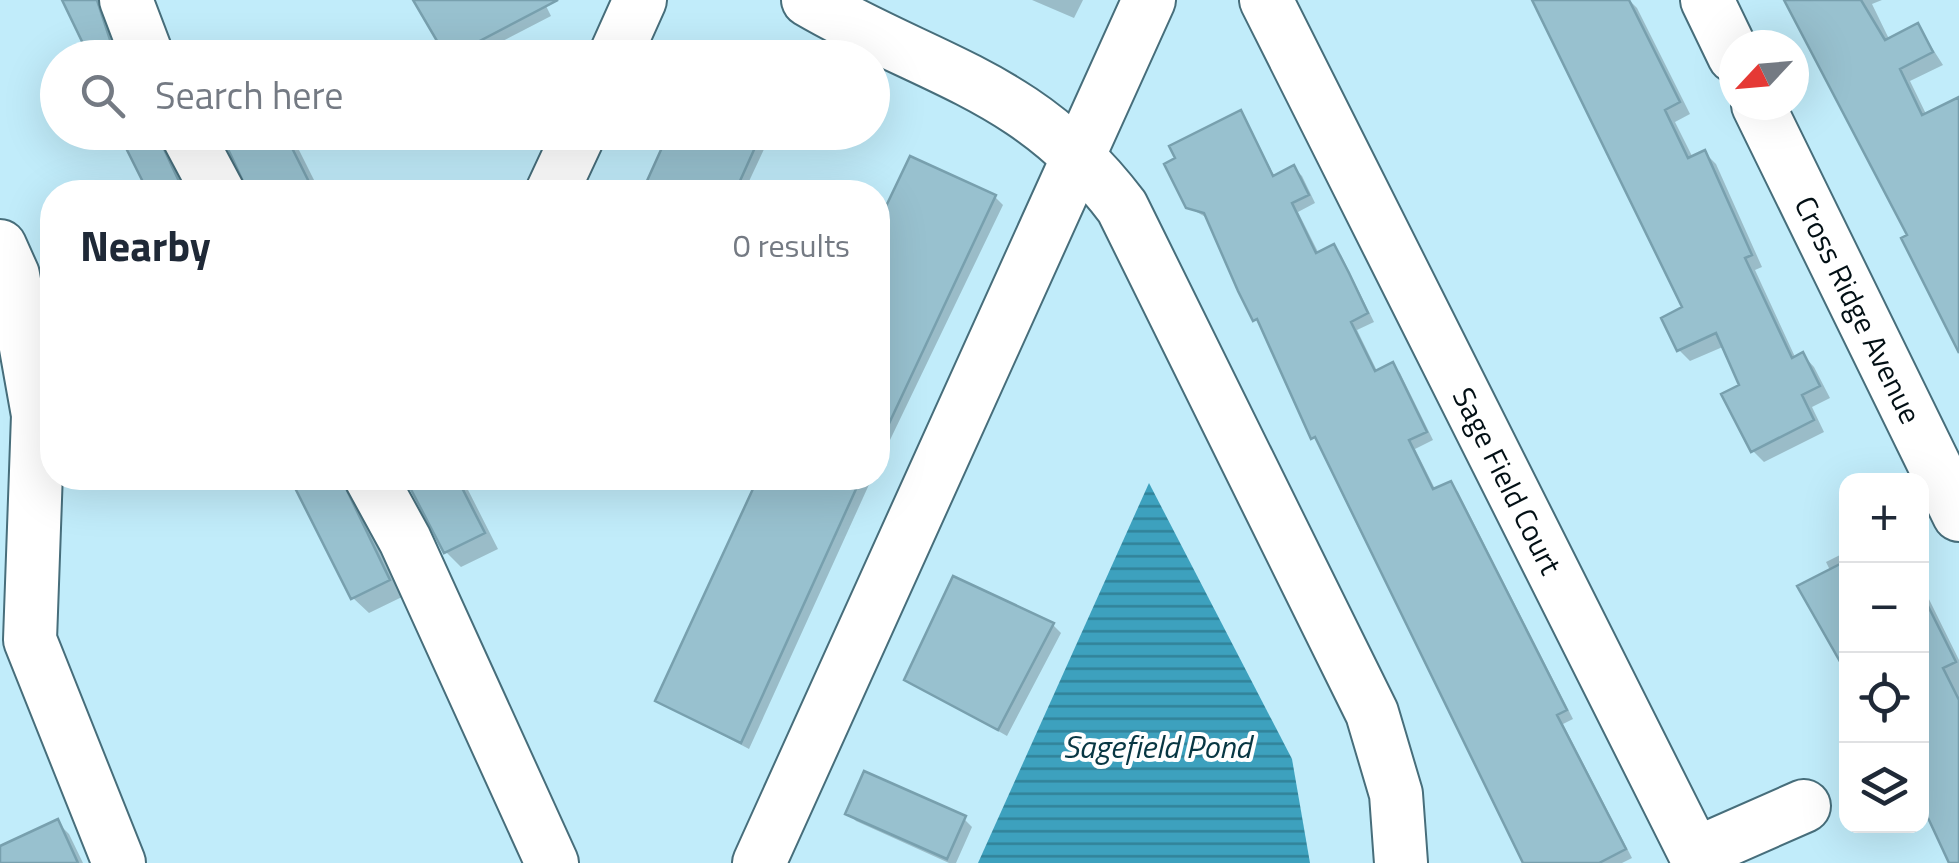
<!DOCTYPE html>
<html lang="en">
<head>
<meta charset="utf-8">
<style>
  :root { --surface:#fff; --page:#f6f6f7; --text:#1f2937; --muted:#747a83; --line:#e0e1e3 }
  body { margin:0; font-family:"Titillium Web",sans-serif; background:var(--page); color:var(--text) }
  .controls { position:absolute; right:30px; bottom:30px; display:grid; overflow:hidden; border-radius:20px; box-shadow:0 10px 40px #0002 }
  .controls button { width:90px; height:90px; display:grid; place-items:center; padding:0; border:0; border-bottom:2px solid var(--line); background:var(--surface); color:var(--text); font:50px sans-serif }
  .compass { position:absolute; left:1719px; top:30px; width:90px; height:90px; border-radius:50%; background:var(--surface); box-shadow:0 10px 40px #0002; rotate:244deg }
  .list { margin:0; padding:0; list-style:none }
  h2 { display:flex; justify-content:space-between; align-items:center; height:130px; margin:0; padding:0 40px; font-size:42px }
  h2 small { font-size:32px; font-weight:400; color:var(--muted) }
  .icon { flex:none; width:55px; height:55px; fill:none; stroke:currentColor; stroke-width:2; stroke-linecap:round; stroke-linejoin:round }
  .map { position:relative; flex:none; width:1959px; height:863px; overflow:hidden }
  .search { position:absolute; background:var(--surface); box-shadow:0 10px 40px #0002; left:40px; top:40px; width:850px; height:110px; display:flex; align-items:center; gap:25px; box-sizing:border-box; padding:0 35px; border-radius:55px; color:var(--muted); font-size:38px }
  .panel { position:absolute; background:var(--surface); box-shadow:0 10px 40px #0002; left:40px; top:180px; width:850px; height:310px; border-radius:40px }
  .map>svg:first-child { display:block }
  .water { fill:url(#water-rules) }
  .shadow { fill:#0003 }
  .building { fill:#98c1cf; stroke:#78a0ae; stroke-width:2.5 }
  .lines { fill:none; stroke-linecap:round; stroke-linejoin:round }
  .minor-casing { stroke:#476e7b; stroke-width:56 }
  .minor { stroke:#fff; stroke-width:52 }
  .labels { text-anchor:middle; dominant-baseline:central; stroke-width:8; stroke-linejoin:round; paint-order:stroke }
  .street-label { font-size:30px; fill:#031015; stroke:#fff }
  .water-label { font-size:32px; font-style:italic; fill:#083743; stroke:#fff }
</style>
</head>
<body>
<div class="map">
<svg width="1959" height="863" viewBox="0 0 1959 863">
  <defs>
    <pattern id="water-rules" width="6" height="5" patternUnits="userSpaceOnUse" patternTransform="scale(2.5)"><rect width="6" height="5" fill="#3da1be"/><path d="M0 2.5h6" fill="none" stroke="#318299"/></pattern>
  </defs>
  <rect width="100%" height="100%" fill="#c1ecfa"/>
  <path class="water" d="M1149 483 1292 759 1310 863H978Z"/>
  <path class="shadow" d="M73 0H102L120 58H92Z
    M416 0H543L551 16 470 58H447Z
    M1032 0H1083L1074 18Z
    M1535 0H1629L1637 8 1690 114 1675 122 1693 158 1705 153 1716 164 1762 267 1755 270 1796 359 1803 355 1814 367 1830 398 1812 407 1824 432 1764 462 1753 451 1742 386 1725 346 1690 361 1679 350 1686 309Z
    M1787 0H1882L1872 4 1890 41 1918 26 1943 65 1910 81 1927 116 1959 107V347L1911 236Z
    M1240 113 1275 177 1294 168 1302 176 1315 203 1298 212 1319 254 1333 247 1341 255 1374 322 1357 330 1378 373 1392 365 1400 373 1433 440 1415 449 1436 491 1450 484 1458 492 1573 719 1563 724 1632 858 1622 863H1522L1461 726 1358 527 1209 219 1188 207Z
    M130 132H177L189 192H151L123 136Z
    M223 132H290L320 192H250Z
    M672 132H772L744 192H645Z
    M911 159 995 197 1003 205 878 465V230Z
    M293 478H361L359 509 404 596 369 613 353 598Z
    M407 478H462L498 549 461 567 446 552Z
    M762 478H872L749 749 658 701Z
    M1846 552V669L1800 588 1831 572 1826 562Z
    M954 580 1053 625 1061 633 1007 736 907 679Z
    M1922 585 1959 660V863L1949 858 1922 801Z
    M848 813 964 819 972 827 956 863H949L856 821Z
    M57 822 69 834 83 863H0V849Z"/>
  <path class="building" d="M62 0H97L116 58H90Z
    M413 0H558L447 58Z
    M1532 0H1629L1680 102 1665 110 1688 158 1705 150 1752 255 1745 258 1792 358 1803 352 1820 386 1802 395 1814 420 1751 452 1721 394 1739 385 1716 333 1677 351 1661 318 1682 307Z
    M1784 0H1861L1885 40 1918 23 1933 52 1900 69 1922 115 1959 97V353L1901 238 1907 235Z
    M1241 110 1273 176 1294 165 1309 195 1292 203 1316 253 1334 244 1349 273 1368 313 1351 322 1375 371 1393 362 1427 432 1409 440 1433 489 1451 481 1567 710 1557 715 1626 849 1599 863H1523L1315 437 1311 439 1257 319 1253 321 1238 291 1204 213 1186 208 1164 164 1175 158 1169 146Z
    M118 132H156L184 192H148Z
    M220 132H284L314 192H248Z
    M669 132H762L735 192H642Z
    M910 156 996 195 878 447V223Z
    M290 478H341L390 580 351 599Z
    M405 478H457L485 533 444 553Z
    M758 478H861L741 743 655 701Z
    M1846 561V672L1797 586Z
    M953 576 1054 623 998 730 904 680Z
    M1922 594 1956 662 1943 668 1959 700V863H1949L1922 805Z
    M864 771 966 816 947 859 845 814Z
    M58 819 78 863H0V846Z"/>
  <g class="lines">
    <g class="minor-casing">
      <g id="minor">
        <path d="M126 0 148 58"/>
        <path d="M808 0C931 72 1029 84 1122 207L1372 713 1396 794 1401 863"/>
        <path id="s1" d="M1266 0 1695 854 1804 806"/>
        <path d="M1707 0 1734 56"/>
        <path d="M614 58 640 0"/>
        <path id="s2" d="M1758 105 1959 515"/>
        <path d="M186 132 218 192"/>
        <path d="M552 192 580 132"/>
        <path d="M0 246 13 275 38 415 30 640 119 863"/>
        <path d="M371 478 405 540 552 863"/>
        <path d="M759 863 1149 0"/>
      </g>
    </g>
    <use href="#minor" class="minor"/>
  </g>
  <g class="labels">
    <g class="street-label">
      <text stroke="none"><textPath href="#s2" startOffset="228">Cross Ridge Avenue</textPath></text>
      <text stroke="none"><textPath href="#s1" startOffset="538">Sage Field Court</textPath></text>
    </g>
    <g class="water-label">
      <text x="1157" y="746">Sagefield Pond</text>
    </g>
  </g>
</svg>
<div class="controls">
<button>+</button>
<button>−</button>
<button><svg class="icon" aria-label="locate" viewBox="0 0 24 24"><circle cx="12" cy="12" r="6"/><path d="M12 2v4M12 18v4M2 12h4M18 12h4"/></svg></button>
<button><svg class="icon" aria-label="layers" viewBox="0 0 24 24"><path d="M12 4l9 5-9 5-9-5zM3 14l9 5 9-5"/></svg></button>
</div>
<svg class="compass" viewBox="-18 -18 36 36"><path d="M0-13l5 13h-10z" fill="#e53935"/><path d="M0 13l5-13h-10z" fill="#747a83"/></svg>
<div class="search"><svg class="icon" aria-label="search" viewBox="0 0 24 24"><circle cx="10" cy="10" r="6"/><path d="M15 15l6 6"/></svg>Search here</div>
<section class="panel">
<h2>Nearby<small>0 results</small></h2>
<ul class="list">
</ul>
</section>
</div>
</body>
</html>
